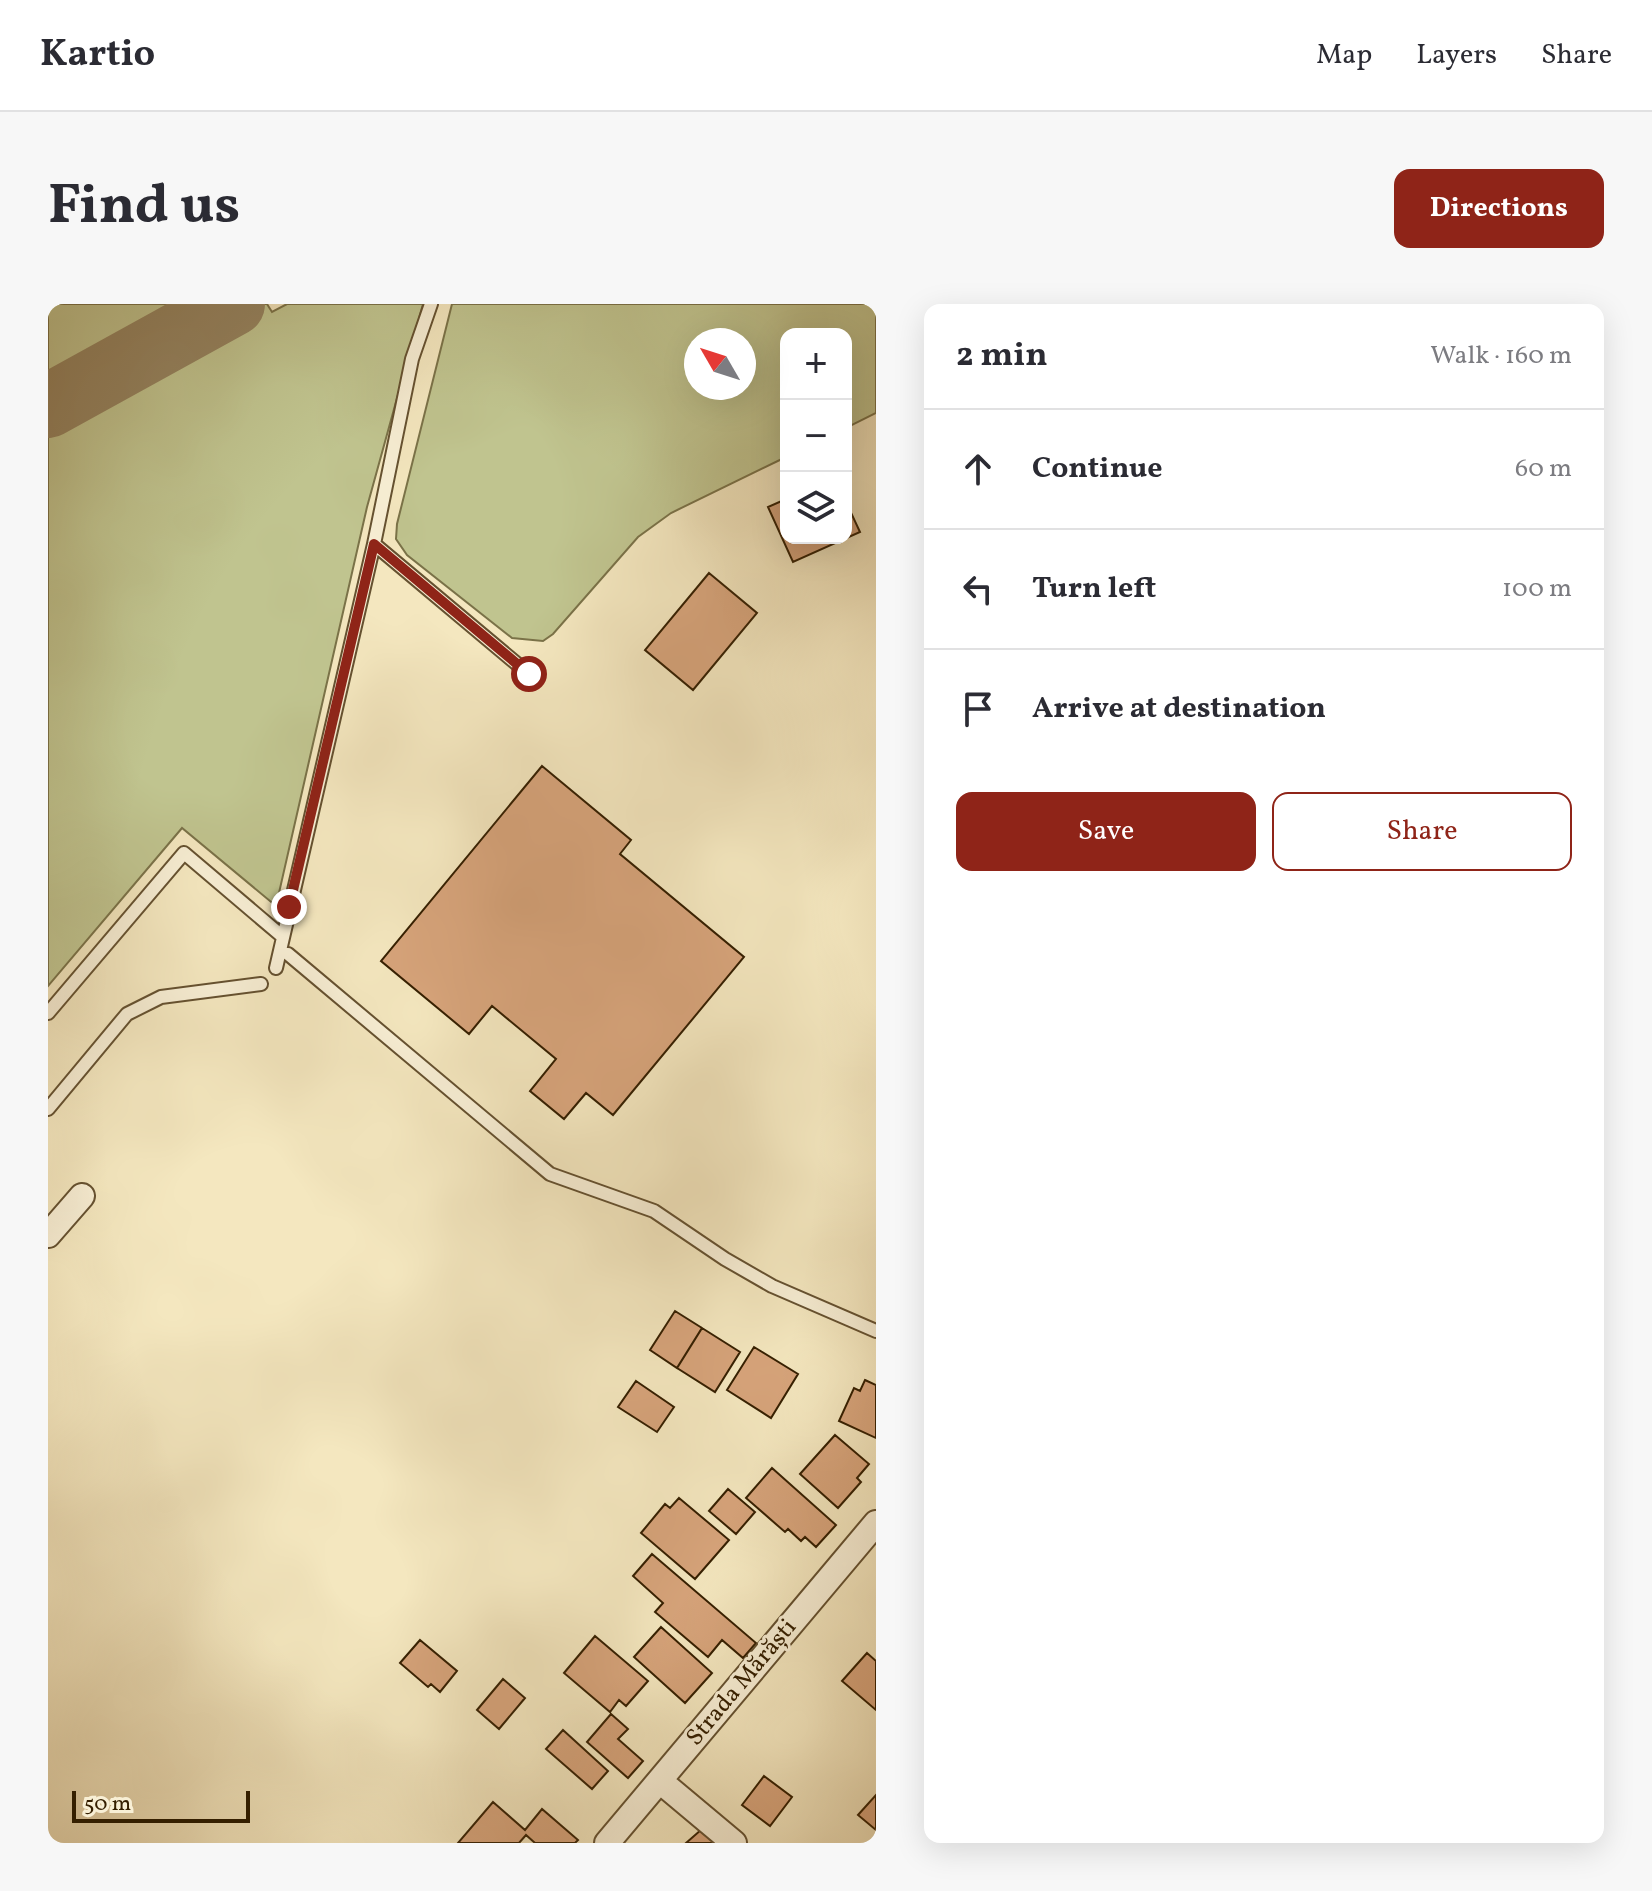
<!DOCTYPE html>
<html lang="en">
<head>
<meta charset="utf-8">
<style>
  :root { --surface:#fff; --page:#f7f7f7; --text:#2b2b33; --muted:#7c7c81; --line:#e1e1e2; --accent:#8f2418 }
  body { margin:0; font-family:Vollkorn,serif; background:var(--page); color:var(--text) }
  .controls { position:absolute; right:24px; top:24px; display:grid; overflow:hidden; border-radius:16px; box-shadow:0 8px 32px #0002 }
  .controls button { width:72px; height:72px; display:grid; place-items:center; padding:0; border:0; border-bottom:2px solid var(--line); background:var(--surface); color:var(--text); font:40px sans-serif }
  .compass { position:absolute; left:636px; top:24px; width:72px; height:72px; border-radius:50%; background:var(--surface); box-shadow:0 8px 32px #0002; rotate:309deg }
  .scale { position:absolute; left:24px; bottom:20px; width:178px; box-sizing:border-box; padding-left:8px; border:4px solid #351f00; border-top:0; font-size:22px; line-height:28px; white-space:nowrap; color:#351f00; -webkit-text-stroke:6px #f8efd5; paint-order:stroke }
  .stop { position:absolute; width:24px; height:24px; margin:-18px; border:6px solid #8f2418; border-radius:50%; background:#fff }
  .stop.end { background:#8f2418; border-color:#fff; box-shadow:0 2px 8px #0008 }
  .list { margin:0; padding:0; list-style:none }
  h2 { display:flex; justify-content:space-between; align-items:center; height:104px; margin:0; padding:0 32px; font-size:34px }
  h2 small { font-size:26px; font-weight:400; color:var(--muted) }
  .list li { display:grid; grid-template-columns:52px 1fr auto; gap:24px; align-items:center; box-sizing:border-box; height:120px; padding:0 32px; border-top:2px solid var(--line) }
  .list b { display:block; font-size:30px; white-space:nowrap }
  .list em { font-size:26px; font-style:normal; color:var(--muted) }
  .actions { display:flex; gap:16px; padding:24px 32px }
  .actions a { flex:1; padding:18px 0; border:2px solid var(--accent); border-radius:16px; text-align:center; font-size:28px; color:var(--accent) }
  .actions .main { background:var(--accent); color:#fff }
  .icon { flex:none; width:44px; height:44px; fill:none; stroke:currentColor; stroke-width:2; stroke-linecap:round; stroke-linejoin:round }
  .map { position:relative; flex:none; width:828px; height:1539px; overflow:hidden; border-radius:16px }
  header { display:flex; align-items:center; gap:48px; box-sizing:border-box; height:112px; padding:0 40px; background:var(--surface); border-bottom:2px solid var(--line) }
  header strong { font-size:38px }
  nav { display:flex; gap:44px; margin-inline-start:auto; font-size:28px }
  .intro { display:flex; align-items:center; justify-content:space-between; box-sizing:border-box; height:192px; padding:0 48px }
  h1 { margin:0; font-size:56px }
  .button { padding:20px 36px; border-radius:16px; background:var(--accent); color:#fff; font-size:28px; font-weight:700 }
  main { display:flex; gap:48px; padding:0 48px }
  aside { flex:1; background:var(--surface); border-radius:16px; box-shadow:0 8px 32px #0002 }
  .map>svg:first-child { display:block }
  .green { fill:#c0c48f; stroke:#7a7248; stroke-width:2; fill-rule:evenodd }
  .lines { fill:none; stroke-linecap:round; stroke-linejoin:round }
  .taxiway { stroke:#948360; stroke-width:64 }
  .building { fill:#d7a47b; stroke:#351f00; stroke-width:2 }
  .lane-casing { stroke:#655130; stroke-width:16 }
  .street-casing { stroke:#655130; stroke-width:28 }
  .lane { stroke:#f8efd5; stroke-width:12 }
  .street { stroke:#f8efd5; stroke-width:24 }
  .route { stroke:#8f2418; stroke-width:10 }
  .labels { text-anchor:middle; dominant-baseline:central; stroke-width:6; stroke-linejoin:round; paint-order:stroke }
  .street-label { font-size:24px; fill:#351f00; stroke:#f8efd5 }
</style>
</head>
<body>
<header>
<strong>Kartio</strong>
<nav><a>Map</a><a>Layers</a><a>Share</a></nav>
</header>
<div class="intro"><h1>Find us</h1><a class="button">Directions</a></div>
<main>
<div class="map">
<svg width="828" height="1539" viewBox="0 0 828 1539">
  <rect width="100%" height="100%" fill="#f4e7bf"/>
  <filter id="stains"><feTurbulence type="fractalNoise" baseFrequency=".0025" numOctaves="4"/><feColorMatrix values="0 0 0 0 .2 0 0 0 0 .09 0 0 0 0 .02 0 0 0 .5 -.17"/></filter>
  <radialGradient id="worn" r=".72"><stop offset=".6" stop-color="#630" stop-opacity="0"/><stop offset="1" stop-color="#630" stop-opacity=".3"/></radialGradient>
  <path class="green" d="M0 0H164L0 89Z
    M209 0H219L224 8 239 0H375L319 203 228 602 134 524 0 682V115Z
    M404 0H828V109L798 124V30H738V153L623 209 590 233 505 330 495 337 464 334 359 251 348 235 349 220ZM696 36V84H648V36Z"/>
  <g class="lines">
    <path class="taxiway" d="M0 102 185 0"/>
  </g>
  <path class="building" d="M738 195V234H798V198L812 228 745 258 720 203Z
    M661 269 709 309 645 386 597 346Z
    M494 462 583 536 572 550 696 653 565 811 538 789 516 815 482 787 508 755 444 702 421 730 333 657Z
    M627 1007 654 1024 629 1064 602 1046Z
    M654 1024 692 1048 667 1088 629 1064Z
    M706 1043 750 1070 723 1114 679 1086Z
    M817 1076 828 1081V1134L791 1117 806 1084 812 1087Z
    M588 1077 626 1103 609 1128 570 1103Z
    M787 1131 821 1160 809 1174 813 1178 790 1204 752 1170Z
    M724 1164 788 1221 768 1243 757 1233 753 1237 740 1225 737 1228 698 1194Z
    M680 1185 707 1208 688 1230 661 1207Z
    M631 1194 681 1236 647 1275 593 1229 617 1200 622 1204Z
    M604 1250 708 1339 695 1354 674 1336 660 1353 607 1308 615 1299 585 1272Z
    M613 1323 664 1369 637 1399 586 1353Z
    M547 1332 600 1377 578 1402 571 1396 562 1408 516 1369Z
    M372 1336 409 1367 392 1388 383 1380 380 1383 352 1359Z
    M819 1349 828 1357V1406L794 1377Z
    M455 1375 477 1394 451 1425 429 1406Z
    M563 1410 580 1425 570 1435 595 1457 580 1474 539 1438Z
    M515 1426 560 1467 544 1485 498 1445Z
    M716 1472 744 1493 722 1522 694 1501Z
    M828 1491V1526L810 1511Z
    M445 1498 477 1526 494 1505 530 1536 527 1539H487L478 1531 471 1539H410Z
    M654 1525 668 1537 666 1539H638Z"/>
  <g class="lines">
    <g class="lane-casing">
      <path id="lane" d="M326 240 481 370
        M240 650 502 870 606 907 677 955 724 982 828 1027
        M228 664 326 240 364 55 383 0
        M0 709 136 549 235 633
        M0 805 79 710 113 693 213 680"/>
    </g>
    <g class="street-casing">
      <path id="street" d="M0 931 34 892
        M612 1477 686 1539
        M559 1539 828 1219"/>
    </g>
    <use href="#lane" class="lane"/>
    <use href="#street" class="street"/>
  </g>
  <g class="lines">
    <path class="route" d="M241 603 326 240 481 370"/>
  </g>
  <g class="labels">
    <g class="street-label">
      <text transform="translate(694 1379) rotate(-50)">Strada Mărăști</text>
    </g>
  </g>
  <rect width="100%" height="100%" filter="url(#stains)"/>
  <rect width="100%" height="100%" fill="url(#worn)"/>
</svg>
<div class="controls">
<button>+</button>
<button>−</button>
<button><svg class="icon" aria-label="layers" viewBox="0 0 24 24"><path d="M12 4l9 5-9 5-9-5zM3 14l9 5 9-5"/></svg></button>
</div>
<svg class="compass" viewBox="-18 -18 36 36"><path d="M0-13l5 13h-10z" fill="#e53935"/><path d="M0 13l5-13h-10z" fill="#7c7c81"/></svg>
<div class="scale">50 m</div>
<div class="stop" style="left:481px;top:370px"></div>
<div class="stop end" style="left:241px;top:603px"></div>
</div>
<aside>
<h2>2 min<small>Walk · 160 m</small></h2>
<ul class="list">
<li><svg class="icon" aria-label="ahead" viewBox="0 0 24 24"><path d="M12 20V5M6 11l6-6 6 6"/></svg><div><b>Continue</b></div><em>60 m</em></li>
<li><svg class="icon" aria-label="left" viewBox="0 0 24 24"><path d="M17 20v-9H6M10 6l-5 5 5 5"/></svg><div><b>Turn left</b></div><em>100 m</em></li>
<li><svg class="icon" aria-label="arrive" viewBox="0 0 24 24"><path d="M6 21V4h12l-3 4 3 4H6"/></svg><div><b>Arrive at destination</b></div></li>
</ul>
<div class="actions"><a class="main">Save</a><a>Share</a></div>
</aside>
</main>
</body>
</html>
